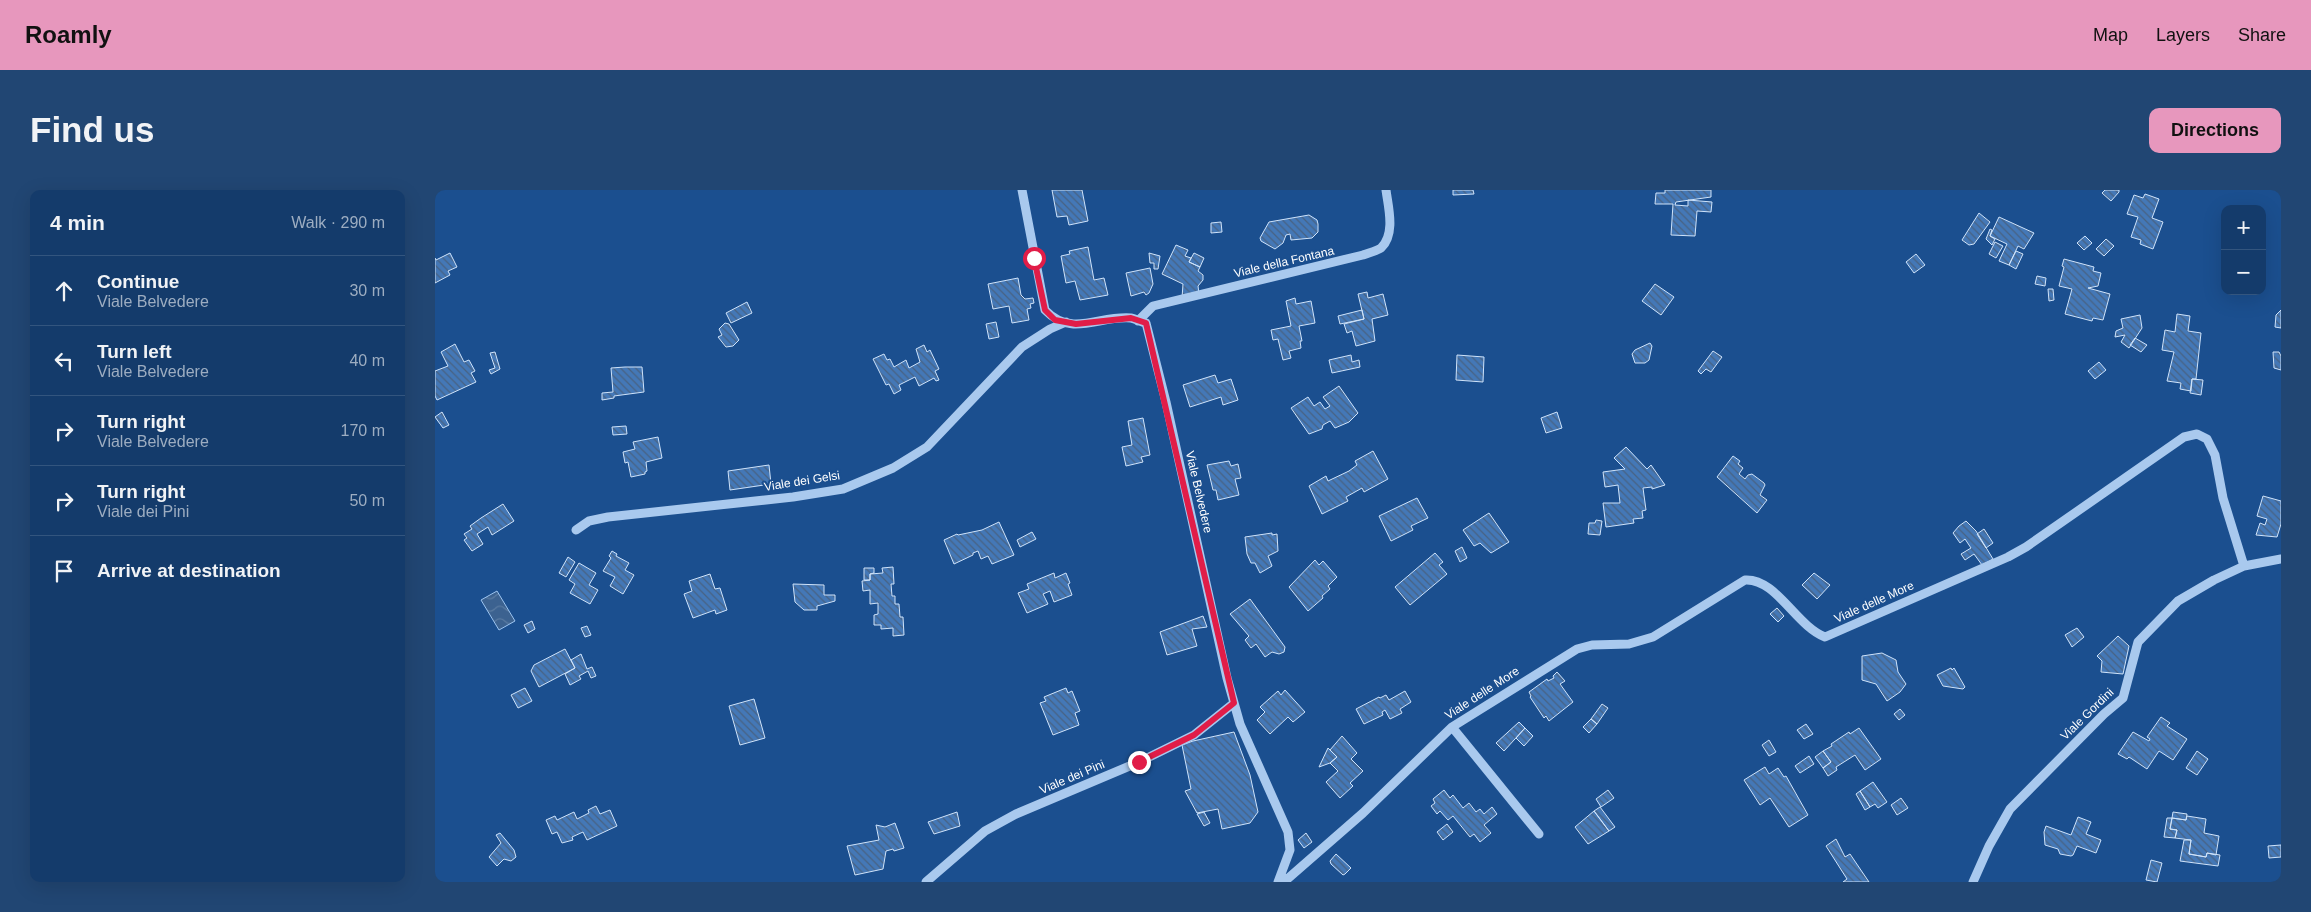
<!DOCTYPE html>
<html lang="en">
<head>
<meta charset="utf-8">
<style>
  :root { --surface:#143b6b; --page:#214673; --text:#f1f3f6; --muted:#9dadc1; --line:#33557e; --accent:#e797bd }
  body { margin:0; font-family:Arial,sans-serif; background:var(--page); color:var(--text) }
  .controls { position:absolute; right:15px; top:15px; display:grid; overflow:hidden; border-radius:10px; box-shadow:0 5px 20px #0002 }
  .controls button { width:45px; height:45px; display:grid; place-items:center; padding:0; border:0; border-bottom:1px solid var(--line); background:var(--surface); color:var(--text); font:25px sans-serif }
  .stop { position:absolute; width:15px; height:15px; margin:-11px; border:4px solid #e11d48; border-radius:50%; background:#fff }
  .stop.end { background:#e11d48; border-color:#fff; box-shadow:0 1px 5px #0008 }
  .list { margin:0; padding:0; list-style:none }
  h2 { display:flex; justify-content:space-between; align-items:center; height:65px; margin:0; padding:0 20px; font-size:21px }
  h2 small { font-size:16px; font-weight:400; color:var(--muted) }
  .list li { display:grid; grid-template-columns:32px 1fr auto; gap:15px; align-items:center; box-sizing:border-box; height:70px; padding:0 20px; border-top:1px solid var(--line) }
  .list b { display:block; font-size:19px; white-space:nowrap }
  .list p { margin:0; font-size:16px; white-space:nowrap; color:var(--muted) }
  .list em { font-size:16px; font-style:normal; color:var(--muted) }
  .icon { flex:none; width:28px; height:28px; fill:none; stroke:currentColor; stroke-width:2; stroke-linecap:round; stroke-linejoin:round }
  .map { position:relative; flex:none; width:1846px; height:692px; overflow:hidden; border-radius:10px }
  header { display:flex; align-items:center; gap:30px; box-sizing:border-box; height:70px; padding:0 25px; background:var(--accent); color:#111 }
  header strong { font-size:24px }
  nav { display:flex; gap:28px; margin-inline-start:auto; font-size:18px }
  .intro { display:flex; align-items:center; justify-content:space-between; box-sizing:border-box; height:120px; padding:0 30px }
  h1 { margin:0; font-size:35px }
  .button { padding:12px 22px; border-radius:10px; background:var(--accent); color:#111; font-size:18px; font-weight:700 }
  main { display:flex; gap:30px; padding:0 30px }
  aside { flex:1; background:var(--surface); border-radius:10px; box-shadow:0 5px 20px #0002 }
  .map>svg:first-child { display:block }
  .water { fill:url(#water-waves); stroke:#9cc4f0 }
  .building { fill:url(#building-back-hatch); stroke:#cfe3fa }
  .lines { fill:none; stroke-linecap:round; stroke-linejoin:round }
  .minor { stroke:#a9c9ee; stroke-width:9 }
  .route { stroke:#e11d48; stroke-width:6 }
  .labels { text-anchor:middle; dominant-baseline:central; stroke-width:4; stroke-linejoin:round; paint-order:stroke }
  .street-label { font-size:12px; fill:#fff; stroke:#1b4f8f }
</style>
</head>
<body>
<header>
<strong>Roamly</strong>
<nav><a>Map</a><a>Layers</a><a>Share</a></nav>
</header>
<div class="intro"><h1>Find us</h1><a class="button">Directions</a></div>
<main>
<aside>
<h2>4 min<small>Walk · 290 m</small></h2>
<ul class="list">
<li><svg class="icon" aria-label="ahead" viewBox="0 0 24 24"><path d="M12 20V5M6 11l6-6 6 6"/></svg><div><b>Continue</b><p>Viale Belvedere</p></div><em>30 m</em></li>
<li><svg class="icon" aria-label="left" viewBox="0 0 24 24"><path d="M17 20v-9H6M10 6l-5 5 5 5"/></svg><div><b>Turn left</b><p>Viale Belvedere</p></div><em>40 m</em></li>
<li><svg class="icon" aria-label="right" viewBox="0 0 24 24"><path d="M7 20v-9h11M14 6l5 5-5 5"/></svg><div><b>Turn right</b><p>Viale Belvedere</p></div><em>170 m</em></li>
<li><svg class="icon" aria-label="right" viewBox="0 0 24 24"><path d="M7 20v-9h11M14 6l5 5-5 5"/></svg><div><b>Turn right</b><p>Viale dei Pini</p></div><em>50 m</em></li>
<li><svg class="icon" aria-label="arrive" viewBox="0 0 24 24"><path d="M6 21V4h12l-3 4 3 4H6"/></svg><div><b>Arrive at destination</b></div></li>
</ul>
</aside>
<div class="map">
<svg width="1846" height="692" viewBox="0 0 1846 692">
  <defs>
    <pattern id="water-waves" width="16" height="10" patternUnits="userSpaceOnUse" patternTransform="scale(1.25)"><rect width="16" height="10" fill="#3c6290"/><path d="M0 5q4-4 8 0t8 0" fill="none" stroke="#597aa1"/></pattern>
    <pattern id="building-back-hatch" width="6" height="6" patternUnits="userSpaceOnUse" patternTransform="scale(1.25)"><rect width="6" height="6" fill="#4478b7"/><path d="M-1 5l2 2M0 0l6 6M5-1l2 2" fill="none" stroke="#486282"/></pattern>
  </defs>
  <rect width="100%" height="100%" fill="#1b4f8f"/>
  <path class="water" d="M62 401 80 431 64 440 46 410Z"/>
  <path class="building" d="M617 0H647L653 31 634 35 632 26 622 27Z
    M1018 0H1038L1039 4 1018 5Z
    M1230 0H1276V7L1241 12 1240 15 1253 16V10L1277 12 1276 22 1262 21 1260 46 1236 45 1238 14H1220L1221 3H1230Z
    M1670 0H1684V2L1676 11 1667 3Z
    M1710 4 1724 9 1717 28 1728 32 1718 59 1705 54 1706 50 1696 47 1703 27 1692 24 1699 5 1708 8Z
    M1544 23 1555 32 1539 54 1534 55 1527 50Z
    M874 25 882 30 883 34V42L877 48 856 50 855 44 851 45 848 53 840 59 826 51 825 48 834 32Z
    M1564 27 1599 43 1589 59 1583 56 1574 75 1564 71 1572 54 1555 46Z
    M786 32 787 42 776 43V33Z
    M1555 39 1557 40 1555 46 1560 49 1557 55 1551 49Z
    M1650 46 1657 53 1649 60 1642 53Z
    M1671 49 1679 56 1669 66 1661 59Z
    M1560 52 1568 56 1561 68 1554 64Z
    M741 55 753 60 750 66 756 68 754 72 765 77 763 81 768 85V90L763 96 764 104 747 108 748 94 727 84Z
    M653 57 659 90 669 88 673 105 645 110 640 91 631 93 626 66 635 64 634 61Z
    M1581 61 1588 64 1581 79 1574 75Z
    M15 63 22 77 13 81 15 85 0 93V68L1 70Z
    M714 63 725 66 723 79H719V73H715Z
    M759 63 769 68 765 77 754 72Z
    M1481 64 1490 75 1479 83 1471 72Z
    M1629 69 1659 77 1658 81 1666 83 1663 96 1653 98 1675 104 1668 130 1658 128 1657 131 1630 124 1637 99 1624 96 1629 77 1627 76Z
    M715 78 718 94 714 103 711 105 709 102 696 106 691 83Z
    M1602 86 1611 88 1610 96 1600 94Z
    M583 88 586 105 590 109 598 108 599 113 595 114 596 118 592 119 594 130 577 133 574 116 558 119 553 94Z
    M1220 94 1239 107 1226 125 1207 111Z
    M1613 99H1618L1619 110 1614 111Z
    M932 102 933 108 948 104 953 125 937 129 940 151 921 156 917 141 912 143 909 134 929 129 923 104Z
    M860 108 861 114 876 111 880 133 864 136 867 151H865L866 158 854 161 856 168 848 170 843 149 838 150 836 140 856 136 851 111Z
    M312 112 317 123 296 133 291 123Z
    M927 120 929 129 905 134 903 126Z
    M1846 120V138L1840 137 1841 125Z
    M1742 124 1755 126 1753 141 1766 143 1761 189H1757L1756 201 1745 199 1746 193 1732 191 1739 162 1727 160 1730 140 1740 142Z
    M1705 125 1707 138 1694 158 1686 152 1690 145 1680 147 1681 141 1688 138 1686 129Z
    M561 132 564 147 554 149 551 134Z
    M290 133 294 134 304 150 298 156 291 157 283 147 287 145 284 139Z
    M1700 148 1712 155 1706 162 1695 155Z
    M1215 153 1217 156 1214 170 1210 173H1200L1197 164 1200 160Z
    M20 154 29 172 34 170 40 181 36 183 41 192 2 210 0 206V181L13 176 6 162Z
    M489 155 492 162 495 160 504 179 500 181 504 190 501 191 499 188 484 196 480 187 464 195 466 200 459 204 454 194 451 195 438 169 449 164 452 170 455 169 459 177 471 170 474 178 485 172 481 159Z
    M1278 161 1287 167 1276 182 1271 179 1266 184 1263 181Z
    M60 162 65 179 56 184 54 180 60 178 55 163Z
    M1838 162H1844L1846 166V180L1839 178Z
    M916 165 917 172 924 170 925 177 897 183 894 170Z
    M1022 165 1049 167 1048 192 1021 190Z
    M1664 172 1671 180 1660 189 1653 181Z
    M190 177H207L209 202 179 206V208L167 210V203L178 202 176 178Z
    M780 185 783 193 796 189 803 210 788 215 786 207 755 217 748 195Z
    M1757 189 1768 190 1766 205 1755 203Z
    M904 196 923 223 914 232 900 238 895 231 888 235 887 239 874 244 856 218 873 207 879 216 885 212 890 219 895 216 888 207Z
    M7 222 14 235 8 238 0 227Z
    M1122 222 1127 238 1111 243 1106 228Z
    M708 228 715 265 706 267 708 272 691 276 687 257 697 255 693 231Z
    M191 236 192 244 178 245 177 237Z
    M223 247 227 268 211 272 212 281 210 282V284L196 287 193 272 190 273 188 262 200 259 198 252Z
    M1191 257 1212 279 1216 275 1230 295 1217 299V297L1208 298 1211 320 1207 321 1208 328 1198 329 1199 333 1171 337 1168 313H1185L1183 295 1170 297 1168 282 1190 279 1179 268Z
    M938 261 953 289 929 302 927 298 911 307 913 311 887 324 874 296 891 286 893 291 914 281 922 275 920 271Z
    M1298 266 1305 271 1303 274 1308 278 1304 284 1310 289 1313 285 1317 284 1329 293 1330 295 1325 305 1332 310 1322 323 1282 287Z
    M794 271 796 276 803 274 806 288 800 289 804 305 783 310 781 300H778L772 275Z
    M334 275 336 294 295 300 293 281Z
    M1828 306 1846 311V334L1842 347 1821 345 1825 333 1830 335 1832 329 1822 326Z
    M982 308 993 328 976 336 978 340 956 351 944 326Z
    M68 314 79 331 57 345 53 337 42 344 48 354 37 361 29 350 32 348 29 344 37 339 35 336 46 328Z
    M1054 323 1074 352 1056 363 1045 353 1039 356 1028 340Z
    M1161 330 1167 331 1165 345 1153 344 1154 333H1160Z
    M1531 331 1541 341 1558 369 1547 375 1539 364 1530 370 1526 364 1536 358 1530 349 1525 353 1518 343 1524 336Z
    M564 332 579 365 557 374 553 366 546 369 543 361 538 363V365L519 374 509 350 522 344 523 345 547 340Z
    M1549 339 1558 353 1551 358 1542 344Z
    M597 342 601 349 585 357 582 350Z
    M837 343V345L842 344 843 361 833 366 837 376 825 383 820 373H816L812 364 810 347Z
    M1027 357 1032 368 1025 372 1020 361Z
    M177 361 182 364 181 366 194 373 190 380 199 385 188 404 175 396 180 387 168 381 176 368 174 366Z
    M1000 363 1008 372 1004 375 1012 384 975 415 960 397Z
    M133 367 140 372 131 387 124 383Z
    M880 370 884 375 888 371 902 387 893 396 895 399 887 406 888 408 873 421 854 397Z
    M144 373 161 383 154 395 163 400 155 414 135 403 140 394 134 390Z
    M458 377 459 394H456L457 406H460V414H464L465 427H468L469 445 458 446V438L446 439V435H439V425L443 424V413L435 414V400L428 401 427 391 435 390V384L448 383 447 378Z
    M429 378H439V383L435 384V390H429Z
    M619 383 620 388 631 383 635 393 633 394 637 405 619 412 615 401 608 404 613 414 592 423 583 403 594 399 592 394Z
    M1379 383 1395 395 1382 409 1367 395Z
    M275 384 280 399 285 398 292 420 281 424 280 420 258 428 249 404 257 401 254 391Z
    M358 394 389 395V405H400V411L382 416V420H369L360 412Z
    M815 409 850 457 849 462 844 464 837 462 830 467 821 454 816 458 810 450 814 446 795 424Z
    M1342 418 1349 426 1343 432 1335 424Z
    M768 426 772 437 757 439 762 456 732 465 725 442Z
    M97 431 100 439 93 443 89 435Z
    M152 436 156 445 150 447 146 438Z
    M1642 438 1649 447 1637 457 1630 445Z
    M1683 446 1694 456 1688 484 1666 482 1667 471 1662 466Z
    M130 459 140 478 104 497 96 481 99 475Z
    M1447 463 1461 470 1463 482 1471 494 1465 502 1452 511 1441 494 1427 490V466Z
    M146 464 152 479 157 477 161 486 156 488 153 481 144 486 146 489 135 495 130 484 140 478 136 470Z
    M1516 478 1517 480 1519 478 1530 497 1528 499 1508 496 1502 485Z
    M1122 482 1130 491 1125 494 1138 512 1114 531 1111 526 1109 528 1095 507 1096 506 1094 502 1112 489 1113 491 1119 488 1118 486Z
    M90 498 97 511 83 518 76 505Z
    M631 498 633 503 637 501 645 521 640 523 644 535 618 545 605 513 611 511 609 507Z
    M850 500 870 522 858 532 853 527 835 544 822 530 830 522 825 517 843 501 846 505Z
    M970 501 976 512 965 519 967 523 955 529 950 520 947 522 948 525 929 534 921 519 944 507 945 508 951 505 954 510Z
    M319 509 330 548 305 555 294 516Z
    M1167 514 1173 518 1162 534 1156 529Z
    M1465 519 1470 525 1464 530 1459 524Z
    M1726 527 1735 533 1732 536 1752 549 1738 570 1724 561 1712 579 1694 567 1692 569 1683 564 1698 542 1714 551 1715 549 1712 547Z
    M1156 529 1162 534 1154 543 1148 537Z
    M1084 532 1090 538 1069 561 1061 553Z
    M1371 534 1378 544 1369 549 1362 540Z
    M1090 538 1098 546 1089 556 1081 548Z
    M1424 538 1446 569 1430 580 1420 565 1401 577 1402 580 1393 586 1388 578 1396 572 1388 561 1397 556 1396 554 1414 542 1415 544Z
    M799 542 815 585 823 622 815 633 787 639 783 619 762 623 750 601 756 599 747 555 758 551Z
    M907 546 922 563 916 569 928 581 915 593 918 596 905 608 891 592 903 581 895 573 902 567 895 560Z
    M1334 550 1341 562 1334 566 1327 555Z
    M893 558 902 567 895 573 884 577Z
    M1388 561 1396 572 1388 578 1380 567Z
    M1762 561 1773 569 1762 585 1751 578Z
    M1374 566 1379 574 1365 583 1360 576Z
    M1330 577 1334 584 1343 578 1349 587 1351 586 1373 625 1354 637 1335 608 1325 615 1309 590Z
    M1438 592 1452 612 1443 618 1440 614 1435 617 1425 601Z
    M1009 600 1015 608 1018 605 1028 618 1034 613 1041 622 1045 619 1049 624 1057 617 1062 624 1049 635 1056 643 1045 652 1039 644 1035 647 1018 626 1013 630 1005 621 1002 624 996 616 1000 613 998 609Z
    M1173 600 1179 608 1166 617 1161 609Z
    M1425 601 1435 617 1430 620 1421 604Z
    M1466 608 1473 618 1462 625 1456 615Z
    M161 616 165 624 175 620 182 636 152 650 148 642 137 647 138 650 127 653 122 642 117 644 111 630 120 626 122 630 139 622 142 629 154 623 153 620Z
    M1165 617 1180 637 1174 641 1159 621Z
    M1159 621 1174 641 1153 654 1140 637Z
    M522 622 525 636 499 644 493 632Z
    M769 622 775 633 769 636 762 624Z
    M1738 622 1752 624 1751 630 1737 628Z
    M1752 626 1771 629 1769 643 1784 646 1781 665 1772 663 1771 667 1754 664 1756 650 1740 648 1742 640 1735 639 1737 628 1751 630Z
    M1643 627 1656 632 1651 644 1666 650 1661 663 1642 656 1638 665 1636 666 1625 664 1623 659 1610 655 1609 642 1611 636 1636 645Z
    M1732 628H1737L1735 639 1742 640 1740 648 1729 647Z
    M460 633 469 658 459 661 458 659 451 661 448 679 420 685 412 656 444 650 441 635 450 637Z
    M1012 634 1018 642 1008 650 1002 642Z
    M65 643 79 660 81 667 76 671 69 669 62 676 54 667 66 653 61 645Z
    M871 643 877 652 869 658 863 650Z
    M1401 649 1410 667 1415 664 1434 692H1408L1412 689 1391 656Z
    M1749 650H1756L1754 664 1771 667 1772 663 1785 665 1783 676 1745 671Z
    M1846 655V667L1834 668 1833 656Z
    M901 664 916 678 910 684 908 685 896 674 895 671Z
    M1716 670 1727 673 1722 692 1711 690Z"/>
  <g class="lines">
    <path class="minor" d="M587 0 610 120C637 148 664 125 696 128 701 129 706 132 711 133L731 212 792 488 805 534 853 642 855 660 843 692
      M703 131 718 116 928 65C933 63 942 61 946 58 961 44 953 16 951 0
      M141 340 154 331 173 327 358 307 408 299 458 278 492 257 587 157 615 139 631 132
      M1017 537 1104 644
      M491 692 550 641 581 624 704 572 759 545 799 513
      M849 692 928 623 1017 537 1142 459 1157 455 1194 454 1218 447 1310 390C1341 388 1361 436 1390 447L1573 367 1591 357 1749 247 1762 244 1772 249 1780 265 1788 308 1809 376
      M1538 692 1554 656 1575 619 1669 524 1688 508 1703 452 1743 411 1779 390 1809 376 1846 369"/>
  </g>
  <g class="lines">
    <path class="route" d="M599 68 610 120 620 130 641 134 696 128 711 133 799 513 759 545 704 572"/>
  </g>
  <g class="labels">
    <g class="street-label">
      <text transform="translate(849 72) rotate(-13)">Viale della Fontana</text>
      <text transform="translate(367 291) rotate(-9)">Viale dei Gelsi</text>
      <text transform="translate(764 302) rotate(77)">Viale Belvedere</text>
      <text transform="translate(1439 412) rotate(-24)">Viale delle More</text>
      <text transform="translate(1047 503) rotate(-33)">Viale delle More</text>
      <text transform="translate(1652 524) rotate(-44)">Viale Gordini</text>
      <text transform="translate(637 587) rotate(-23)">Viale dei Pini</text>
    </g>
  </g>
</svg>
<div class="controls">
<button>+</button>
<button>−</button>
</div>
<div class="stop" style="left:599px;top:68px"></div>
<div class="stop end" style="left:704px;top:572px"></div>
</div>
</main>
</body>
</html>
